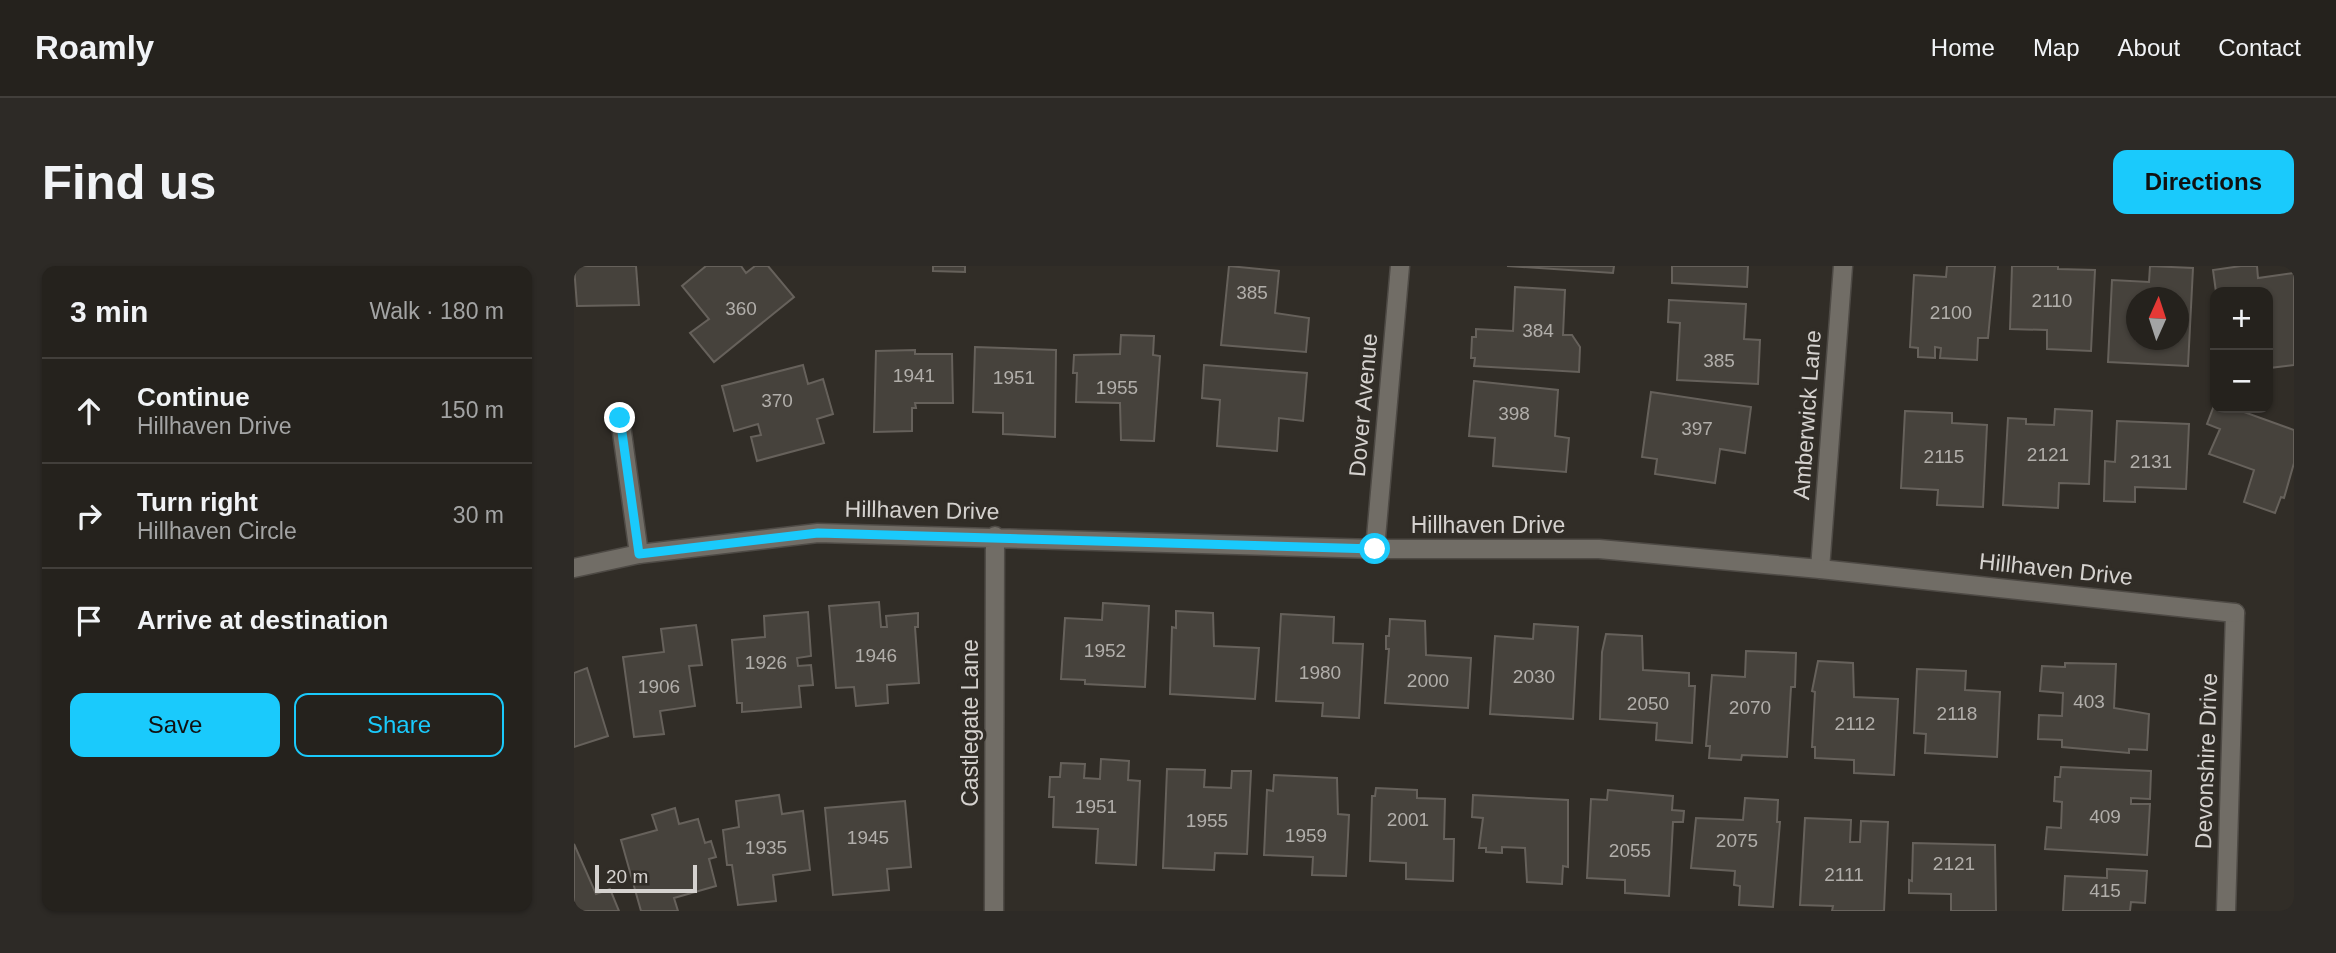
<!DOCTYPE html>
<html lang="en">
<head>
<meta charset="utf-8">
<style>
  :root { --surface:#25221d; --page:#2d2a26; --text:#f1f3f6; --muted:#a3a4a4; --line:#423f3b; --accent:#1acafc }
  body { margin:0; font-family:Arial,sans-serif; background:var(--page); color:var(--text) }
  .controls { position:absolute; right:21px; top:21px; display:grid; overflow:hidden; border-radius:14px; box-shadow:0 2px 5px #0004 }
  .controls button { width:63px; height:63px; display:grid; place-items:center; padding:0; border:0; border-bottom:2px solid var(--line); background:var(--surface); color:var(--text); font:35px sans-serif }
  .compass { position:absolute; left:1552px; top:21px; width:63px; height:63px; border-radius:50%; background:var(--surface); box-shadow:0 2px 5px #0004; rotate:3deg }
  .scale { position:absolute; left:21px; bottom:18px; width:102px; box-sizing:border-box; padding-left:7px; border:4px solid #d5d2cf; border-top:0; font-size:19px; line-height:24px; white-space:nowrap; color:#d5d2cf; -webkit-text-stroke:5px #312d27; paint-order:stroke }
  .stop { position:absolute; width:21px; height:21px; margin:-16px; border:5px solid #1acafc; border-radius:50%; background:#fff }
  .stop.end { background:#1acafc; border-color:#fff; box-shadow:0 2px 7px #0008 }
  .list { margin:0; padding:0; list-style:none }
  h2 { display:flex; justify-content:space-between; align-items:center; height:91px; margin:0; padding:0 28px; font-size:30px }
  h2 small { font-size:23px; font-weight:400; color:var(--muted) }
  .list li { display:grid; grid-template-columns:46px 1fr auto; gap:21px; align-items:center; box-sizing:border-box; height:105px; padding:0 28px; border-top:2px solid var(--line) }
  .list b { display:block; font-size:26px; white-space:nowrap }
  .list p { margin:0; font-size:23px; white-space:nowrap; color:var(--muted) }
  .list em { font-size:23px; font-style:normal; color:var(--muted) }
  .actions { display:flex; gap:14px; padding:21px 28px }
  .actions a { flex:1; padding:16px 0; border:2px solid var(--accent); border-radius:14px; text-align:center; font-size:24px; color:var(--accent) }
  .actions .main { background:var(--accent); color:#111 }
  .icon { flex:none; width:38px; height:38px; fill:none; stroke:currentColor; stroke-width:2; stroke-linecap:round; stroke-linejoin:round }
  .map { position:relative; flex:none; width:1720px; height:645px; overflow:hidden; border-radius:14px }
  header { display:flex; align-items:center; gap:42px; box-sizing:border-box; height:98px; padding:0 35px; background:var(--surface); border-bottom:2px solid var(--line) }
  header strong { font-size:33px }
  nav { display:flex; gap:38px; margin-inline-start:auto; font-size:24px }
  .intro { display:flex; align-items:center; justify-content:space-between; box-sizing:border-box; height:168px; padding:0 42px }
  h1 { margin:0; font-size:49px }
  .button { padding:18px 32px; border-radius:14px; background:var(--accent); color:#111; font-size:24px; font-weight:700 }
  main { display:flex; gap:42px; padding:0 42px }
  aside { flex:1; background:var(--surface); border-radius:14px; box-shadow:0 2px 5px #0004 }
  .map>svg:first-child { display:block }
  .building { fill:#46423c; stroke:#66615b; stroke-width:2; fill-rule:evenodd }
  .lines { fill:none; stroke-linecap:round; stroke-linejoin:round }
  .street-casing { stroke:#4e4a45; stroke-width:21 }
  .secondary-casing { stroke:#4e4a45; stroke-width:21 }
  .street { stroke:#716d66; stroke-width:18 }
  .secondary { stroke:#716d66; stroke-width:18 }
  .route { stroke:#1acafc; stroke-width:9 }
  .labels { text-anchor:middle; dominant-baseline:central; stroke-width:7; stroke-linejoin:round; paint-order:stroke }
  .number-label { font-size:19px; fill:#b1aeaa }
  .street-label { font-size:23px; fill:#d5d2cf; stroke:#312d27 }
</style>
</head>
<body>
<header>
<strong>Roamly</strong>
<nav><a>Home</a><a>Map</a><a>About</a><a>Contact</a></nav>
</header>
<div class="intro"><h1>Find us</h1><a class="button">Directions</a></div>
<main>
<aside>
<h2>3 min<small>Walk · 180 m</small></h2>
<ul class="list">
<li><svg class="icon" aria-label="ahead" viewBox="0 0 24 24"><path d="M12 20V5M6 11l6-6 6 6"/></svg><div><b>Continue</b><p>Hillhaven Drive</p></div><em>150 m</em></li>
<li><svg class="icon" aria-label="right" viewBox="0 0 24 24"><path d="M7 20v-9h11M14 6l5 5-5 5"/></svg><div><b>Turn right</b><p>Hillhaven Circle</p></div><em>30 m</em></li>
<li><svg class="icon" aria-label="arrive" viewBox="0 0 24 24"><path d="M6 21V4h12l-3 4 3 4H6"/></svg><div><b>Arrive at destination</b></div></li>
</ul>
<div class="actions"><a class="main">Save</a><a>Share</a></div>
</aside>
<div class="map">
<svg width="1720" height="645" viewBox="0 0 1720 645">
  <rect width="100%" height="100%" fill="#312d27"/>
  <path class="building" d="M0 0H62L65 39 3 40Z
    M132 0H167L172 7 181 0H194L220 31 140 96 116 67 135 53 108 20Z
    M359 0H391V6L359 5Z
    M655 0 705 5 701 47 735 52 732 86 647 79Z
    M933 0H1040L1039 7Z
    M1098 0H1174L1173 21 1098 17Z
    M1373 0H1421L1414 72H1404L1403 94 1366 92 1367 82 1361 81V92L1344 91V82L1336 81 1340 9 1372 11Z
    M1438 0H1484V3L1521 4 1517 85 1473 83V64L1436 63Z
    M1576 0 1619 2 1614 100 1534 96 1538 14 1575 16ZM1562 32H1604V74H1562Z
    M1667 0H1683L1684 12 1720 7V99L1695 102 1694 26H1642L1639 4Z
    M941 21 991 24 989 69H998L1006 81 1005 106 900 100 901 92H897L898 71H902V63L939 65Z
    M1095 34 1172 38 1170 73 1186 74 1184 118 1103 114 1106 57 1094 56Z
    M547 69 580 70 579 89 586 90 580 175 547 174 546 137 502 136 503 107H499L500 89 546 88Z
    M401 81 482 84 481 171 429 168V147L399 146Z
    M341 84V88H378L379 137H341L342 142H338V165L300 166 302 85Z
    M229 99 234 118 249 113 259 148 243 153 250 177 183 195 177 171 187 169 184 158 160 165 148 120Z
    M630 99 733 107 729 155 705 152 703 185 643 180 646 134 628 132Z
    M900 115 984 124 981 170 995 172 992 206 919 200 921 172 895 170Z
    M1077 126 1177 141 1171 187 1146 183 1141 217 1081 208 1083 193 1068 191Z
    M1641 137V142H1659L1720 164V197L1710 232 1707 231 1701 247 1670 236 1680 204 1635 188 1646 163 1633 158Z
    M1481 143 1518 145 1515 218 1485 217 1484 242 1429 239 1434 152 1452 153V158L1480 159Z
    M1331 145 1378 147V157L1413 159 1409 241 1363 239 1364 224 1327 222Z
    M1543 155 1615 158 1612 223 1561 221V236L1530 235 1531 195 1541 196Z
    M305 336 307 361H313L312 350 344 347V361H341L345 417 313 419 314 437 282 440 280 421 262 422 255 340Z
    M529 337 575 340 571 421 511 418V414L487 413 491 352 528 354Z
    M602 345 639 347 640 380 685 382 681 433 596 428 598 361 602 362Z
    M234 346 237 390 223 392 224 400 237 399 239 419 225 420 227 441 168 446V437H163L158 374 191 371 190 350Z
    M707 348 760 351 759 377 789 378 785 452 748 450 749 437 702 435Z
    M816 353 851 355 852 389 897 392 894 442 811 437 815 383H812V370H815Z
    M960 358 1004 361 999 453 916 448 921 370 959 373Z
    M122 359 128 399 115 400 121 440 86 445 90 468 60 471 49 391 90 386 87 363Z
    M1032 368 1068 370 1069 404 1115 407V420H1121L1118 477 1082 474 1083 457 1026 453 1028 386Z
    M1172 385 1222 387 1221 421H1217L1213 491 1168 489 1167 494 1135 492 1136 480H1132L1138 409 1171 411Z
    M1244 395 1279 397 1280 431 1324 433 1320 509 1280 507V494L1241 492V481H1238L1241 426 1238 425Z
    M1491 397 1542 398 1540 442 1575 448 1573 484 1555 483V487L1488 481V474L1464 473 1465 449 1488 450 1489 427 1466 425 1468 400 1491 401Z
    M13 402 34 470 0 481V407Z
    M1343 403 1392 405 1391 424 1426 426 1423 491 1351 487 1352 468 1340 467Z
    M527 493 555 495 554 514 566 515 562 599 522 597 524 563 479 561 480 531H475L476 511H486L487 497 511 498 510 512 526 513Z
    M1487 501 1577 505 1576 533 1557 532V538H1576L1573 589 1471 583 1473 561 1487 562 1488 536 1480 535 1481 511H1486Z
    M593 503 631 504 630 521 657 522 658 505H677L673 588 641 587 640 604 589 602Z
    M700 509 763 512 764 548 775 549 772 610 738 609 739 591 690 589 693 524 699 525Z
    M802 522 843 524V532L871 533 870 573H880L879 615 832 613V597L796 595 798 530H801Z
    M1034 524 1099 530 1098 544 1110 545 1109 556H1099L1095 630 1051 627V614L1013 612 1017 533 1033 534Z
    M205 529 208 548 229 545 236 604 199 609 202 635 164 639 158 599H153L149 564 165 561 162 535Z
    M899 529 994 534V601L989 600 988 618 953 616 951 582 928 581V587L912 586V582H905L909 552 898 551Z
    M1171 532 1204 534 1203 556H1206L1199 641 1165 639 1166 620 1160 619 1161 605 1117 602 1122 552 1169 554Z
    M331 535 337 601 313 603 315 624 259 629 251 542Z
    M101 542 105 558 124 553 131 577 137 575 142 591 135 593 142 620 100 632 104 645H67L47 574 83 564 78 549Z
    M1231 552 1277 554 1276 576H1286L1287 555 1314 556 1310 645H1258L1259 640 1226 639Z
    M1339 577 1421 579 1422 645H1377V628L1335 627V614L1338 615Z
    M0 578 22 628 36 623 45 645H0Z
    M1533 603 1573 605 1571 637 1557 636 1556 645H1489L1491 610 1533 612Z"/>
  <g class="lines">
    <g class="street-casing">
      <path id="street" d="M46 152 65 288
        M801 283 826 0
        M1246 303 1269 0
        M1652 645 1661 347"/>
    </g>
    <g class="secondary-casing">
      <path id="secondary" d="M0 302 65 288 244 267 801 283H1025L1246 303 1661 347
        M420 645 421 270"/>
    </g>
    <use href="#street" class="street"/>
    <use href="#secondary" class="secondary"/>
  </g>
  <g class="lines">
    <path class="route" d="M46 152 65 288 244 267 801 283"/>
  </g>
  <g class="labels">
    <g class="number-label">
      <text x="678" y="26">385</text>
      <text x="1478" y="34">2110</text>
      <text x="167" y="42">360</text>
      <text x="1377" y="46">2100</text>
      <text x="964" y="64">384</text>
      <text x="1145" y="94">385</text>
      <text x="340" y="109">1941</text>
      <text x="440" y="111">1951</text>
      <text x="543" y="121">1955</text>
      <text x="203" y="134">370</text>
      <text x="940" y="147">398</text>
      <text x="1123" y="162">397</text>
      <text x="1474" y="188">2121</text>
      <text x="1370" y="190">2115</text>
      <text x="1577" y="195">2131</text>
      <text x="531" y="384">1952</text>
      <text x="302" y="389">1946</text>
      <text x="192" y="396">1926</text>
      <text x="746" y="406">1980</text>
      <text x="960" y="410">2030</text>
      <text x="854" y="414">2000</text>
      <text x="85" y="420">1906</text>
      <text x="1515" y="435">403</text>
      <text x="1074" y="437">2050</text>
      <text x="1176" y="441">2070</text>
      <text x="1383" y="447">2118</text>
      <text x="1281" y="457">2112</text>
      <text x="522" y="540">1951</text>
      <text x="1531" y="550">409</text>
      <text x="834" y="553">2001</text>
      <text x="633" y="554">1955</text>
      <text x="732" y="569">1959</text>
      <text x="294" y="571">1945</text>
      <text x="1163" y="574">2075</text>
      <text x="192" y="581">1935</text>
      <text x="1056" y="584">2055</text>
      <text x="1380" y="597">2121</text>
      <text x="1270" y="608">2111</text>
      <text x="1531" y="624">415</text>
    </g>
    <g class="street-label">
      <text transform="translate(789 139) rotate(-85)">Dover Avenue</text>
      <text transform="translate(1233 149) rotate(-86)">Amberwick Lane</text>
      <text transform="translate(348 244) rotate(1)">Hillhaven Drive</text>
      <text x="914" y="259">Hillhaven Drive</text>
      <text transform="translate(1482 303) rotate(6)">Hillhaven Drive</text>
      <text transform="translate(396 457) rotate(-90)">Castlegate Lane</text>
      <text transform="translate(1632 495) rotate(-88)">Devonshire Drive</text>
    </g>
  </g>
</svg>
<div class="controls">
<button>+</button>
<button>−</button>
</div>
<svg class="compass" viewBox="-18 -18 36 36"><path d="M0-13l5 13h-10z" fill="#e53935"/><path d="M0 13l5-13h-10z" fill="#a3a4a4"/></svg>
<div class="scale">20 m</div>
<div class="stop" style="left:801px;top:283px"></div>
<div class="stop end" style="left:46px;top:152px"></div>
</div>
</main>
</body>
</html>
